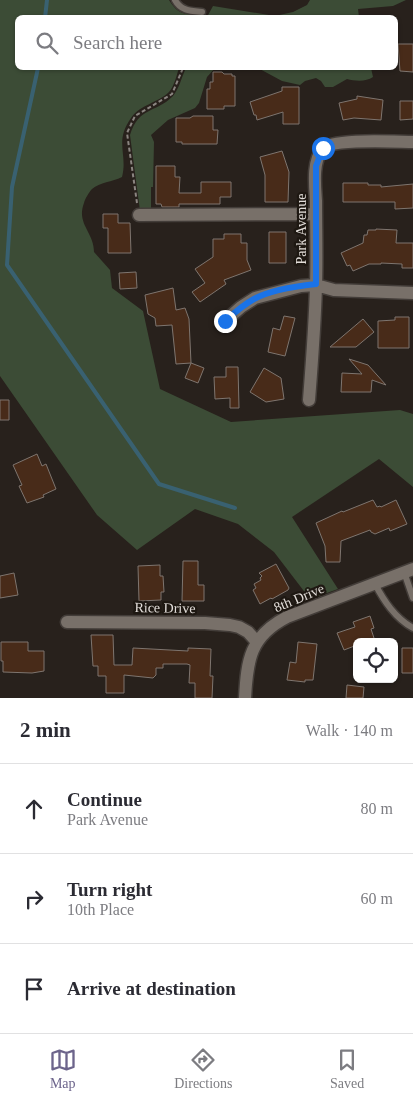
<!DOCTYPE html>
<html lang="en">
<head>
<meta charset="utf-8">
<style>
  :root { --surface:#fff; --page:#f7f7f7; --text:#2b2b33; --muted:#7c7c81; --line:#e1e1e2; --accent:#6c648b }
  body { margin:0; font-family:Georgia,serif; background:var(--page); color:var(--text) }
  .controls { position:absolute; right:15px; bottom:15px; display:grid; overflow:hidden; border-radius:8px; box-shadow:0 1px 4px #0004 }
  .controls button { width:45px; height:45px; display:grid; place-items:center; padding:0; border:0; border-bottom:1px solid var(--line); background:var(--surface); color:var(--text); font:25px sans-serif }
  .stop { position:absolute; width:15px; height:15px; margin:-11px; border:4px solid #1a73e8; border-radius:50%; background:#fff }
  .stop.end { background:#1a73e8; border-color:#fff; box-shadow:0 1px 5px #0008 }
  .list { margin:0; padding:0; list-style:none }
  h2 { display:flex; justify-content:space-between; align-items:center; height:65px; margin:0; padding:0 20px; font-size:21px }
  h2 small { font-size:16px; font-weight:400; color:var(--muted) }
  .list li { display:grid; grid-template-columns:32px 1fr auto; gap:15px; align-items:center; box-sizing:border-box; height:90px; padding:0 20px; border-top:1px solid var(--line) }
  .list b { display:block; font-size:19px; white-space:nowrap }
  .list p { margin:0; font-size:16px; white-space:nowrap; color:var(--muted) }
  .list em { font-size:16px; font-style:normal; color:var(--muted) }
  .icon { flex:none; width:28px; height:28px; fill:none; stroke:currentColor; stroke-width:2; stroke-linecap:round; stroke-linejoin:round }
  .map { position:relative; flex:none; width:413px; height:698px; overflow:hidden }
  .search { position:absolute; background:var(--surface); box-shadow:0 1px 4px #0004; left:15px; right:15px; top:15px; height:55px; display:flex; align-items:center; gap:12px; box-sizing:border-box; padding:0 18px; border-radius:8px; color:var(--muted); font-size:19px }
  .sheet { height:335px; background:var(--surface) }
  nav { display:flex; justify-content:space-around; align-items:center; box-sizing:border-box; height:70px; border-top:1px solid var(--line); background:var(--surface); font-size:14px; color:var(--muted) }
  nav a { display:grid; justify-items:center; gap:2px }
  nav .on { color:var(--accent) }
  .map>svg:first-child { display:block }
  .green { fill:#3c4c36 }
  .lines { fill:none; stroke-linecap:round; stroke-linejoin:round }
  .stream { stroke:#396171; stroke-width:4 }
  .building { fill:#482b19; stroke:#7e756f }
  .lane-casing { stroke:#433d39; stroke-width:9 }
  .street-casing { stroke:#433d39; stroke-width:15 }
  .path { stroke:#8b8581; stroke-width:2; stroke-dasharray:4 2.5; stroke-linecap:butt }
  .lane { stroke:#787069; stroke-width:6 }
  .street { stroke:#787069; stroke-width:12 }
  .route { stroke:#1a73e8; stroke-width:6 }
  .labels { text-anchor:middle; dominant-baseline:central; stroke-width:4.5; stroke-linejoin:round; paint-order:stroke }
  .street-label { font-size:14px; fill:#e2ddd9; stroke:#1e1812 }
</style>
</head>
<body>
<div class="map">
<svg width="413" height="698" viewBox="0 0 413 698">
  <rect width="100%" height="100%" fill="#28211c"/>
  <path class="green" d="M0 0H169C179 16 185 14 203 14L201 18H18V68H179C177 74 174 87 169 92 158 103 141 104 131 118 114 142 128 154 122 177 112 182 100 182 92 189 89 192 85 199 84 203 76 224 94 232 94 252L110 270 112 288 143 311 160 389 231 422 400 410 413 414V487L379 459 292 517 338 589 310 599 274 552 238 524 195 509 137 550 97 515 0 376Z
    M310 0H406L393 6 358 9 359 17H207L213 6 275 16 293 12 307 5Z
    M186 68H215L207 77 199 103 195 108 168 120 151 135 154 142 153 187H151V211H140L130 135C139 106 155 114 173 96 179 89 182 76 186 68Z
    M258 68H371L373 77C366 82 355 81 347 79L333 87H325L321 81 316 78 305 81 300 85 282 81Z"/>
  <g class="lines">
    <path class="stream" d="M45 18 47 0
      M38 68 12 187 7 265 159 484 235 508"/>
  </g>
  <path class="building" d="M398 44H413V72L400 71Z
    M213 72H222L224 74H232V76H235V106H224V109H207V89H210V82H213Z
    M282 87H299V124H283V112L257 120 256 115H254L250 102 282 91Z
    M357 96 383 100 381 120 354 118 343 120 339 103 357 99Z
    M400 101H413V119L400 120Z
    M193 116H213V130H218L217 144H182V142H176V118H190Z
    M282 151 289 172 288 202H265V175L260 157Z
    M156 166H175V177H180L179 193H201V182H231V197H220V204H179V207H162L161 204H156Z
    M343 183H368V185H381V187L413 184V208L395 209V202H343Z
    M103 214H118V223H130L131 253H108V228H103Z
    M376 229 397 230 396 243H413V268H402V264L381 263V264H369L353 271 350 265 347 266 341 253 363 243 364 235H367L368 230H376Z
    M269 232H286V263H269Z
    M224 234H241V243H247V260L251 270 224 280 226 284 200 302 192 292 205 283 195 269 213 257V239H224Z
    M136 272 137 288 120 289 119 273Z
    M173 288 176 310 185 308 189 319 191 363 176 364 172 325 156 326 155 318 148 314 145 295Z
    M284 316 295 318 285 356 268 352 273 328 280 330Z
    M395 317H409V348H378V321L395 320Z
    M363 319 374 332 356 347H330Z
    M349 359 368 365 386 385 372 380 371 392H341L342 373 362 374Z
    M191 363 204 368 198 383 185 378Z
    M226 367H238L239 408H230V398L215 399 214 377H226Z
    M264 368 281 378 284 399 266 402 250 392Z
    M0 400H9V420H0Z
    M37 454 42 466 46 464 56 489 43 495 44 497 27 503 19 486 22 485 13 465Z
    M373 500 377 507 380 506 381 507 396 500 407 524 390 531 389 528 375 534 371 532 370 530 341 541 340 562H326L325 546 316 523 342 511 343 512Z
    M183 561H198V585H204V601H182Z
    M276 564 289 588 288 590 272 599 271 598 260 604 253 590 256 588 254 584 261 580 260 578 262 576 259 573Z
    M160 565V576H163L164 592H161V600L139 601 138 566Z
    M14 573 18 595 0 598V576Z
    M370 616 374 628 371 629 374 638 366 642H357V645L344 650 337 633 355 627 353 622Z
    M91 635H113L114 665H132L133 648 188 651V648L211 649 210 676H213L212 698H195V683H189L190 665 187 664H163V668H156V675L153 678 124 675V693H106V676H98V666H93Z
    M1 642H28V651H44V671L32 673 3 672V661H1Z
    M298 642 317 644 313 680H305V682L287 680 290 662 296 663Z
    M402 648H413V673H402Z
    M347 685 364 687 363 698H346Z"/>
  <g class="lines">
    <g class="lane-casing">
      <path id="lane" d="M175 0C181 11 191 11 202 12
        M404 572 413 598
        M375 584C384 601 395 618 413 628"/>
    </g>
    <g class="street-casing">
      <path id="street" d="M139 215 316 214
        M225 321 241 307 255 298 301 286 316 285 334 290 413 293
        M309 400C312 362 315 324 316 285 317 257 316 229 316 201 315 186 312 161 323 149 332 138 397 142 413 142
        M67 622 205 623 230 625 239 627 248 632 257 642
        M245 698C247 660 250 636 287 617L413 569"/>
    </g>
    <path class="path" d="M137 203 127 133 135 116 172 94 183 68"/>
    <use href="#lane" class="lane"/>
    <use href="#street" class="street"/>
  </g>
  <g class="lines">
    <path class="route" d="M225 321C234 313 243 305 254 299 270 290 298 286 316 284V166L323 148"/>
  </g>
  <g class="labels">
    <g class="street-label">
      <text transform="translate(301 229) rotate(-90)">Park Avenue</text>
      <text transform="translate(299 598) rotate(-23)">8th Drive</text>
      <text transform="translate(165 608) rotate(1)">Rice Drive</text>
    </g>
  </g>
</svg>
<div class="controls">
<button><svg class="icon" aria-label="locate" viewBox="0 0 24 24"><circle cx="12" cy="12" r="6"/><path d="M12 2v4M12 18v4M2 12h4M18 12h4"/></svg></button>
</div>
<div class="stop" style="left:323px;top:148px"></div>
<div class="stop end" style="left:225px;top:321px"></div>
<div class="search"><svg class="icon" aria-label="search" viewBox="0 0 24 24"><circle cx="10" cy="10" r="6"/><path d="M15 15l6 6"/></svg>Search here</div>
</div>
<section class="sheet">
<h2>2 min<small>Walk · 140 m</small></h2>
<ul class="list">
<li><svg class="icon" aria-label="ahead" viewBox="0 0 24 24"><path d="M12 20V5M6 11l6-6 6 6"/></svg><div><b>Continue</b><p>Park Avenue</p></div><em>80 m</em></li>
<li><svg class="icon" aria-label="right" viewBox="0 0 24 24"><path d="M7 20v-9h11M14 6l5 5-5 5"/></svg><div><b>Turn right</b><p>10th Place</p></div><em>60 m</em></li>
<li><svg class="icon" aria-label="arrive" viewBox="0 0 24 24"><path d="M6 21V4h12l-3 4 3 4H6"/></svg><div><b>Arrive at destination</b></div></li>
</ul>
</section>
<nav>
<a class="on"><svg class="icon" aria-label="map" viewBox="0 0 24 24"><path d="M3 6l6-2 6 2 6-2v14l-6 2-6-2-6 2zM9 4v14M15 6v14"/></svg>Map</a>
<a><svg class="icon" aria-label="directions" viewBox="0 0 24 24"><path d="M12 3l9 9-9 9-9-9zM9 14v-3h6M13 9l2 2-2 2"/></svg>Directions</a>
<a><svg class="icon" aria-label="saved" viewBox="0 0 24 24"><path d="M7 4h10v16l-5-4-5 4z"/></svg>Saved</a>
</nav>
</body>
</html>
